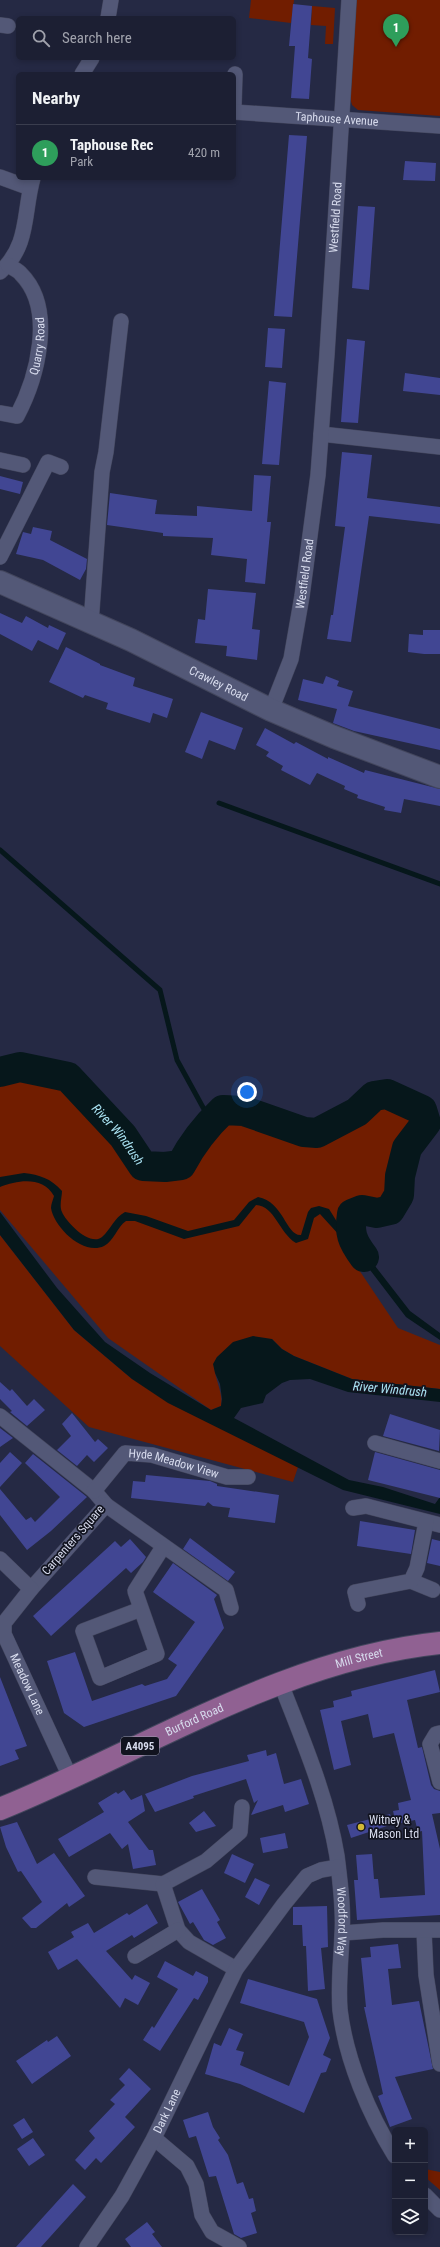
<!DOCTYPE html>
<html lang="en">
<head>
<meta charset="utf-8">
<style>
  :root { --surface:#1c1f33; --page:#292c3f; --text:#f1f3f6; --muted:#a0a2ac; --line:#3a3d4e; --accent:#d1b736 }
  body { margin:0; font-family:"Roboto Condensed",sans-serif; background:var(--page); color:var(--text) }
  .controls { position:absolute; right:12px; bottom:12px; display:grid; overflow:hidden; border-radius:6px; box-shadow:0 2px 6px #0003 }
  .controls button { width:36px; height:36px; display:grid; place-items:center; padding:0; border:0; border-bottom:1px solid var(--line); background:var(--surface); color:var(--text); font:20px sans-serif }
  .you { position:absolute; left:247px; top:1092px; width:14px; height:14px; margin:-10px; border:3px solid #fff; border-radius:50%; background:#1a73e8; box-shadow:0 0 0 6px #1a73e833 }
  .badge { display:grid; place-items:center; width:26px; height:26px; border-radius:50%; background:var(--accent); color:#fff; font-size:13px; font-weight:700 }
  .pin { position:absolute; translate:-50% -33px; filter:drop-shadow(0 1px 2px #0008) }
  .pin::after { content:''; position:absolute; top:21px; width:14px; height:12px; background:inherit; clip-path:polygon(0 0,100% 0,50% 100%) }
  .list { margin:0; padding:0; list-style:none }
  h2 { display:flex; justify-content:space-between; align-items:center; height:52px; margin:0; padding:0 16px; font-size:17px }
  h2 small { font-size:13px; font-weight:400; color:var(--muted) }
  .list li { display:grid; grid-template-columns:26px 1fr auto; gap:12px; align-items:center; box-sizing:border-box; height:56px; padding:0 16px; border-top:1px solid var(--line) }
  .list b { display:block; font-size:15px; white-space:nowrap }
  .list p { margin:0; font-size:13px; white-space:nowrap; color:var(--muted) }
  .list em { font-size:13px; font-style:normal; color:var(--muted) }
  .icon { flex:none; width:22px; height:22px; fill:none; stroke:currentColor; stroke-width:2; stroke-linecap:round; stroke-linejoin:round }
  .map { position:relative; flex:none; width:440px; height:2247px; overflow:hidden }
  .search { position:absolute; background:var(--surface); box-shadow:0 2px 6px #0003; left:16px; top:16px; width:220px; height:44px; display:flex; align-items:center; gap:10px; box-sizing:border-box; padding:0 14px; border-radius:6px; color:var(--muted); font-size:15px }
  .panel { position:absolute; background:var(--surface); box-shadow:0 2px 6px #0003; left:16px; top:72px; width:220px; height:108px; border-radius:6px }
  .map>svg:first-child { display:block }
  .green { fill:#711d00 }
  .water { fill:#06171b }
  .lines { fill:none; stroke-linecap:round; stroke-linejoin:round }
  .stream { stroke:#06171b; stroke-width:5 }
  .river { stroke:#06171b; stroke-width:30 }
  .building { fill:#414693 }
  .street-casing { stroke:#43465d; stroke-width:16 }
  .secondary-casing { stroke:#43465d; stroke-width:24 }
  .primary-casing { stroke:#43465d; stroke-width:24 }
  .street { stroke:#535877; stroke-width:15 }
  .secondary { stroke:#535877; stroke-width:22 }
  .primary { stroke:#906192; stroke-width:22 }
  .poi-dot { fill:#d1b736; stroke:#11131f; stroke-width:1.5 }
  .labels { text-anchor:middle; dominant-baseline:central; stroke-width:3.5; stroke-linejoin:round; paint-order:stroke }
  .shield { fill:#11131f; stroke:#9c9faf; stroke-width:1 }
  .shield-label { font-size:11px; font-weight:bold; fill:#d7dbed }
  .street-label { font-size:12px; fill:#d7dbed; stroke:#11131f }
  .poi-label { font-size:12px; fill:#d7dbed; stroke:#11131f; text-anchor:start }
  .water-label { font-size:13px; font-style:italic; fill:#a9e2f2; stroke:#11131f }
</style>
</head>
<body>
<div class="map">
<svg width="440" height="2247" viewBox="0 0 440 2247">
  <rect width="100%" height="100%" fill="#252944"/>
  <path class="green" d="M251 0H294L291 23 249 18Z
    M355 0H440V116L358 110 352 105 349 94Z
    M312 6 335 8 333 44H325L326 26 311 25Z
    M20 1076 64 1084 139 1173 188 1172 227 1118 244 1119 299 1140 316 1143 365 1120 386 1102 414 1115 416 1122 399 1149 391 1193 384 1204H359L347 1209 345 1222 347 1252 398 1328 440 1345V1389L352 1379 294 1356 282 1349 272 1339 217 1357C209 1373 224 1388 221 1406L211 1410 108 1338 0 1210V1081Z
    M0 1235 74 1330 132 1379 298 1467 293 1482 89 1427 0 1346Z
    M425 2169 440 2172V2190L425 2177Z"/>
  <path class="water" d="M24 1173C40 1175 50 1178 62 1191 62 1197 59 1206 62 1212 66 1222 90 1247 102 1237 111 1229 114 1218 125 1212L146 1216 188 1231 234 1220 249 1202 258 1197C284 1202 286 1236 301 1235L308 1212 311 1208 319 1206 329 1209 344 1233 348 1232 347 1221 353 1220 358 1244 410 1311 440 1333V1340L406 1317 351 1245 340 1236 320 1214 314 1218 308 1239 296 1243C279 1233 275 1206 256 1205L239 1226 184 1239 135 1221H126C117 1227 114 1241 104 1246 83 1256 54 1227 51 1208 51 1204 53 1200 54 1196 43 1176 18 1180 0 1187V1177Z
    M0 1212 57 1288 105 1342 150 1373 211 1410 221 1406 222 1399 220 1384 215 1373 213 1364 217 1357 233 1342 253 1336 272 1339 282 1349 294 1356 352 1379 440 1389V1402L348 1392 310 1379 290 1380 282 1383 266 1395 263 1403 241 1408 234 1418 349 1480 383 1487 435 1504 440 1497V1514L343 1490 168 1403 132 1379 74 1330 0 1235Z"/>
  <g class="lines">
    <path class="stream" d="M219 803 440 884
      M0 850 160 990 177 1060 211 1122"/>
    <path class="river" id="s1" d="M0 1072 20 1067 68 1077 123 1136 143 1166 165 1167 181 1165C192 1144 206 1126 223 1110L244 1111 304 1132 317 1133 357 1112 374 1096 387 1094 422 1110 426 1123 407 1148 400 1176 399 1195 390 1210 377 1213 362 1210 352 1214C349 1233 352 1241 364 1257"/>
  </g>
  <path class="building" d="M293 4 312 6 308 58 312 59 309 99 291 98 295 46H289Z
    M289 135 307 136 292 317 274 316Z
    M405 161 436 163 435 181 403 180Z
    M358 206 375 207 369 290 352 288Z
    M268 328 285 329 282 368 265 367Z
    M347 339 365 341 358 423 341 422Z
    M405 373 440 378V395L403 391Z
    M269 381 286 383 279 465 262 464Z
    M342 452 372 455 367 498 440 507V524L369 516 351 642 327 639 331 615H333L345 527 335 526Z
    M254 475 271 476 267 522H271L265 584 245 582 247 559 211 555 213 538 163 536V533L107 525 110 493 157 500 155 514 197 516V506L252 511Z
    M0 476 23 482 20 494 0 489Z
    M33 527 52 531 50 540 87 559 86 569 80 580 43 560 16 554 23 532 31 534Z
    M208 589 256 593 252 629 260 630 257 660 226 656 227 646 195 643 198 619 205 620Z
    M0 613 22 623 26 616 48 628 49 625 66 633 58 650 38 640 32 651 0 634Z
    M423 630H440V654H424L408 652 409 634 423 635Z
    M66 647 100 664V665L135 678 133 686 173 699 167 718 153 713 150 723 106 709 108 703 85 695 83 698 49 682Z
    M326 676 339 681 337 686 353 691 348 706 440 729V750L354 731 333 723 337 709 298 700 303 679 323 684Z
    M201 712 243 728 235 750 209 740 202 759 185 752Z
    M265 728 294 744 296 742 328 759V757L364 773 365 770 440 789V806L404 799 401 813 384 810 385 807 357 798 358 795 344 789 345 786 317 773 310 785 281 770 283 766 266 756 269 752 256 745Z
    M0 1382 10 1391 12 1389 27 1406 34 1399 45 1410 27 1426 10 1412 12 1411 0 1399Z
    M72 1413 95 1442 98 1439 108 1448 94 1462 87 1455 77 1466 57 1450 71 1436 62 1424Z
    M390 1414 440 1430 439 1451 383 1436Z
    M0 1428 13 1438 0 1447Z
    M10 1452 22 1463 0 1487V1463Z
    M375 1452 440 1470V1498L368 1480Z
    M33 1454 87 1497 51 1531 27 1550 0 1515V1489L26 1520 31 1517 35 1522 60 1497 25 1463Z
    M146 1475 210 1481 217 1484V1486L279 1495 275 1523 228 1517 230 1508 213 1506 208 1502 205 1506 131 1498 133 1481 145 1482Z
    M360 1521 415 1530 411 1554 357 1546Z
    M190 1538 235 1572 228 1581 183 1549Z
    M130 1539 146 1557 143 1562 131 1573 126 1568 51 1636 33 1616 115 1541 121 1547Z
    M432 1539 440 1541V1566L427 1563Z
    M173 1563 217 1595 214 1599 224 1628 176 1696 84 1727 64 1713 47 1661 75 1652 92 1701 142 1684 145 1686 167 1679 177 1665 168 1659 195 1622 153 1592Z
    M435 1670 440 1692 407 1700 418 1748 422 1747 431 1785 434 1789 440 1791V1813L432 1814 440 1849V1915L357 1920 354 1880H358L356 1855 372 1854 374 1879H378L380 1898 425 1895 422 1831 418 1832 415 1820 396 1824 393 1811 399 1810 398 1803 411 1800 394 1733 373 1738 368 1714 341 1721 351 1765 334 1770 320 1710 334 1707 333 1701 352 1696 351 1691Z
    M0 1677 27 1746 15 1750 19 1759 0 1766Z
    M266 1750 267 1756 276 1753 284 1784 301 1779 309 1804 285 1812 283 1805 251 1815 258 1800 254 1803 246 1779 193 1796 194 1798 155 1812 145 1794 192 1776 249 1761 247 1755Z
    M124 1790 131 1800 142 1795 145 1811 128 1822 149 1850H153L156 1865 133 1869 128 1844 122 1849 110 1833 69 1857 58 1839 104 1812 98 1803 116 1792 118 1794Z
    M204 1811 216 1826 196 1832 189 1823Z
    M390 1814 393 1824 351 1838 347 1825Z
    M17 1822 37 1864 54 1853 85 1896 69 1907 67 1903 36 1928H31L22 1918 42 1902 21 1871 18 1872 6 1847 0 1827Z
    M285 1833 288 1848 263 1853 260 1838Z
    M232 1854 254 1864 245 1883 224 1873Z
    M255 1878 270 1885 259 1905 245 1897Z
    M202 1889 220 1920 217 1922 226 1938 213 1945 204 1940 193 1922 190 1924 178 1902Z
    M147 1904 158 1923 134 1938 132 1935 106 1951 132 1980 135 1975 150 1983 138 2005 125 1998 120 2008 77 1959 58 1970 48 1952 74 1937 71 1932 88 1923 94 1933 127 1913 129 1915Z
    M327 1906 328 1947 321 1948 325 1989 308 1991 306 1946H303L302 1925H293V1907Z
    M398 1944 401 1968 388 1969 392 2005 419 2001 433 2069 395 2077 412 2119 390 2127 378 2096 383 2094 364 2007H366L361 1958 371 1957 370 1947Z
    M165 1961 193 1976 196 1971 208 1977V1982L198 2000 194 1998 160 2051 143 2040 152 2026 154 2028 178 1989 157 1977Z
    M248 1979 317 1999 330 2038 323 2055 331 2059 326 2072 321 2073 304 2113 240 2084 205 2074 214 2043 221 2046 229 2028 243 2034 236 2050 244 2052 240 2065 289 2086 309 2037 304 2022 240 2003Z
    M57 2036 71 2056 32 2084 16 2061 47 2040 48 2042Z
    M129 2068 151 2089 125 2117 135 2127 101 2163 96 2158 85 2170 75 2160 95 2138 89 2131 115 2104 110 2100 125 2085 119 2079Z
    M208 2112 213 2127 220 2138 218 2140 228 2155 237 2184 243 2182 249 2199 253 2198 256 2211 251 2213 257 2233 241 2238 234 2234 216 2176 209 2177 196 2136 189 2138 183 2120Z
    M24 2118 33 2132 22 2139 13 2125Z
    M33 2138 45 2155 29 2166 17 2149Z
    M73 2184 86 2197 41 2247H16Z
    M147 2222 155 2232 152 2234 162 2247H131L125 2239Z"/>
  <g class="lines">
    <g class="street-casing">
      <g id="street">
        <path d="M108 18 111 0"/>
        <path d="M0 25 8 26"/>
        <path d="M82 74 92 58"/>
        <path d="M234 105 235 74"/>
        <path id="s2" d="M234 112 440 126"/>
        <path d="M0 177 30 188"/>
        <path d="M0 272C30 245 23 213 33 178"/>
        <path id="s3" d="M0 413 17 416C37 378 56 309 21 274 18 270 12 268 8 265"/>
        <path d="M321 434 440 447"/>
        <path d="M0 460 23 465"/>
        <path d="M0 557 48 462 61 467"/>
        <path d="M91 623 102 472 106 452 121 321"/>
        <path id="s4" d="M271 710 291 659 302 596 318 475 327 354 349 0"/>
        <path d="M0 1416 94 1491 106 1505 31 1589"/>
        <path d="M375 1443 440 1461"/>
        <path id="s5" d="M94 1491 125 1453 152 1455 227 1477H248"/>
        <path d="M106 1505 226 1590 231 1608"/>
        <path d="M353 1508 366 1506 440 1525"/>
        <path id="s6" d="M0 1559 31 1589 4 1623V1634L71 1779"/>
        <path d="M411 1581 433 1590"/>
        <path d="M358 1604 355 1592 411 1581 417 1568 426 1522"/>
        <path d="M141 1609 83 1631 100 1678 157 1654 135 1591 163 1547"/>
        <path id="s7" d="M281 1684C303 1741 327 1796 337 1856 340 1881 344 1910 342 1935 341 1960 338 1985 340 2010 346 2060 369 2114 395 2156"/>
        <path d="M440 1733 436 1734 430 1744 440 1782"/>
        <path d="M95 1877 163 1884 206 1861 240 1832 242 1807"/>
        <path d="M163 1884 178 1930 189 1942 236 1969"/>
        <path d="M424 1931 426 1975 440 2064"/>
        <path d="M343 1933 383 1930H440"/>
        <path d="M135 1956 178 1930"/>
        <path d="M154 2138 187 2166 196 2184 202 2215 212 2232 239 2247"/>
        <path d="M425 2195 440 2210"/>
        <path id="s8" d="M87 2247 122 2196 154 2138 236 1969 284 1904 307 1876 321 1870 338 1867"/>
      </g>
    </g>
    <g class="secondary-casing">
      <g id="secondary">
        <path id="s9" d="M0 582 131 640 271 710 334 737 440 777"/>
      </g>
    </g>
    <g class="primary-casing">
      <g id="primary">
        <path id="s10" d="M0 1809C143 1751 284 1659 440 1643"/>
      </g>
    </g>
    <use href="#street" class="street"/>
    <use href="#secondary" class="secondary"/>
    <use href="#primary" class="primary"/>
  </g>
  <circle class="poi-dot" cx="361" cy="1827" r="4"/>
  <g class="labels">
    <rect class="shield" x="121" y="1737" width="38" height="18" rx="3"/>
    <g class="shield-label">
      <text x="140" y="1746">A4095</text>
    </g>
    <g class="street-label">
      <text stroke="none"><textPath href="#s2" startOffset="103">Taphouse Avenue</textPath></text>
      <text stroke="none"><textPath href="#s4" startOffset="499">Westfield Road</textPath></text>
      <text stroke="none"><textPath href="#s3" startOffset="91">Quarry Road</textPath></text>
      <text stroke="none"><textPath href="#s4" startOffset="141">Westfield Road</textPath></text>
      <text stroke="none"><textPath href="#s9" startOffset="241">Crawley Road</textPath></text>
      <text stroke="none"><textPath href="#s5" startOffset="99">Hyde Meadow View</textPath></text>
      <text transform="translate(73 1540) rotate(-49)">Carpenters Square</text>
      <text stroke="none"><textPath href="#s10" startOffset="390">Mill Street</textPath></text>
      <text stroke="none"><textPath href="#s6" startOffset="153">Meadow Lane</textPath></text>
      <text stroke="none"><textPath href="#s10" startOffset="214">Burford Road</textPath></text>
      <text stroke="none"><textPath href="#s7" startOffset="247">Woodford Way</textPath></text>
      <text stroke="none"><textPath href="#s8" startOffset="158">Dark Lane</textPath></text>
    </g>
    <g class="poi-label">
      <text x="369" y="1820">Witney &amp;<tspan x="369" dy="14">Mason Ltd</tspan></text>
    </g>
    <g class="water-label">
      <text stroke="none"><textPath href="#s1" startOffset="146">River Windrush</textPath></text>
      <text transform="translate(390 1389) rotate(5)">River Windrush</text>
    </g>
  </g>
</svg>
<div class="controls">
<button>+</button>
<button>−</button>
<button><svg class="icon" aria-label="layers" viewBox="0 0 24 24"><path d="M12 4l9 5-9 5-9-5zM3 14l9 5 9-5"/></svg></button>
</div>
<div class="you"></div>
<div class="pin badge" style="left:396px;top:47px;background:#2e9e5b">1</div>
<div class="search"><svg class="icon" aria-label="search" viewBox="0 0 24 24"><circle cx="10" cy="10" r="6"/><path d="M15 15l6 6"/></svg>Search here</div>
<section class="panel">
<h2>Nearby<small></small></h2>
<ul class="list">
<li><span class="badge" style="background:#2e9e5b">1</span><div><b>Taphouse Rec</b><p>Park</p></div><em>420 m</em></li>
</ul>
</section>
</div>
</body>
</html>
